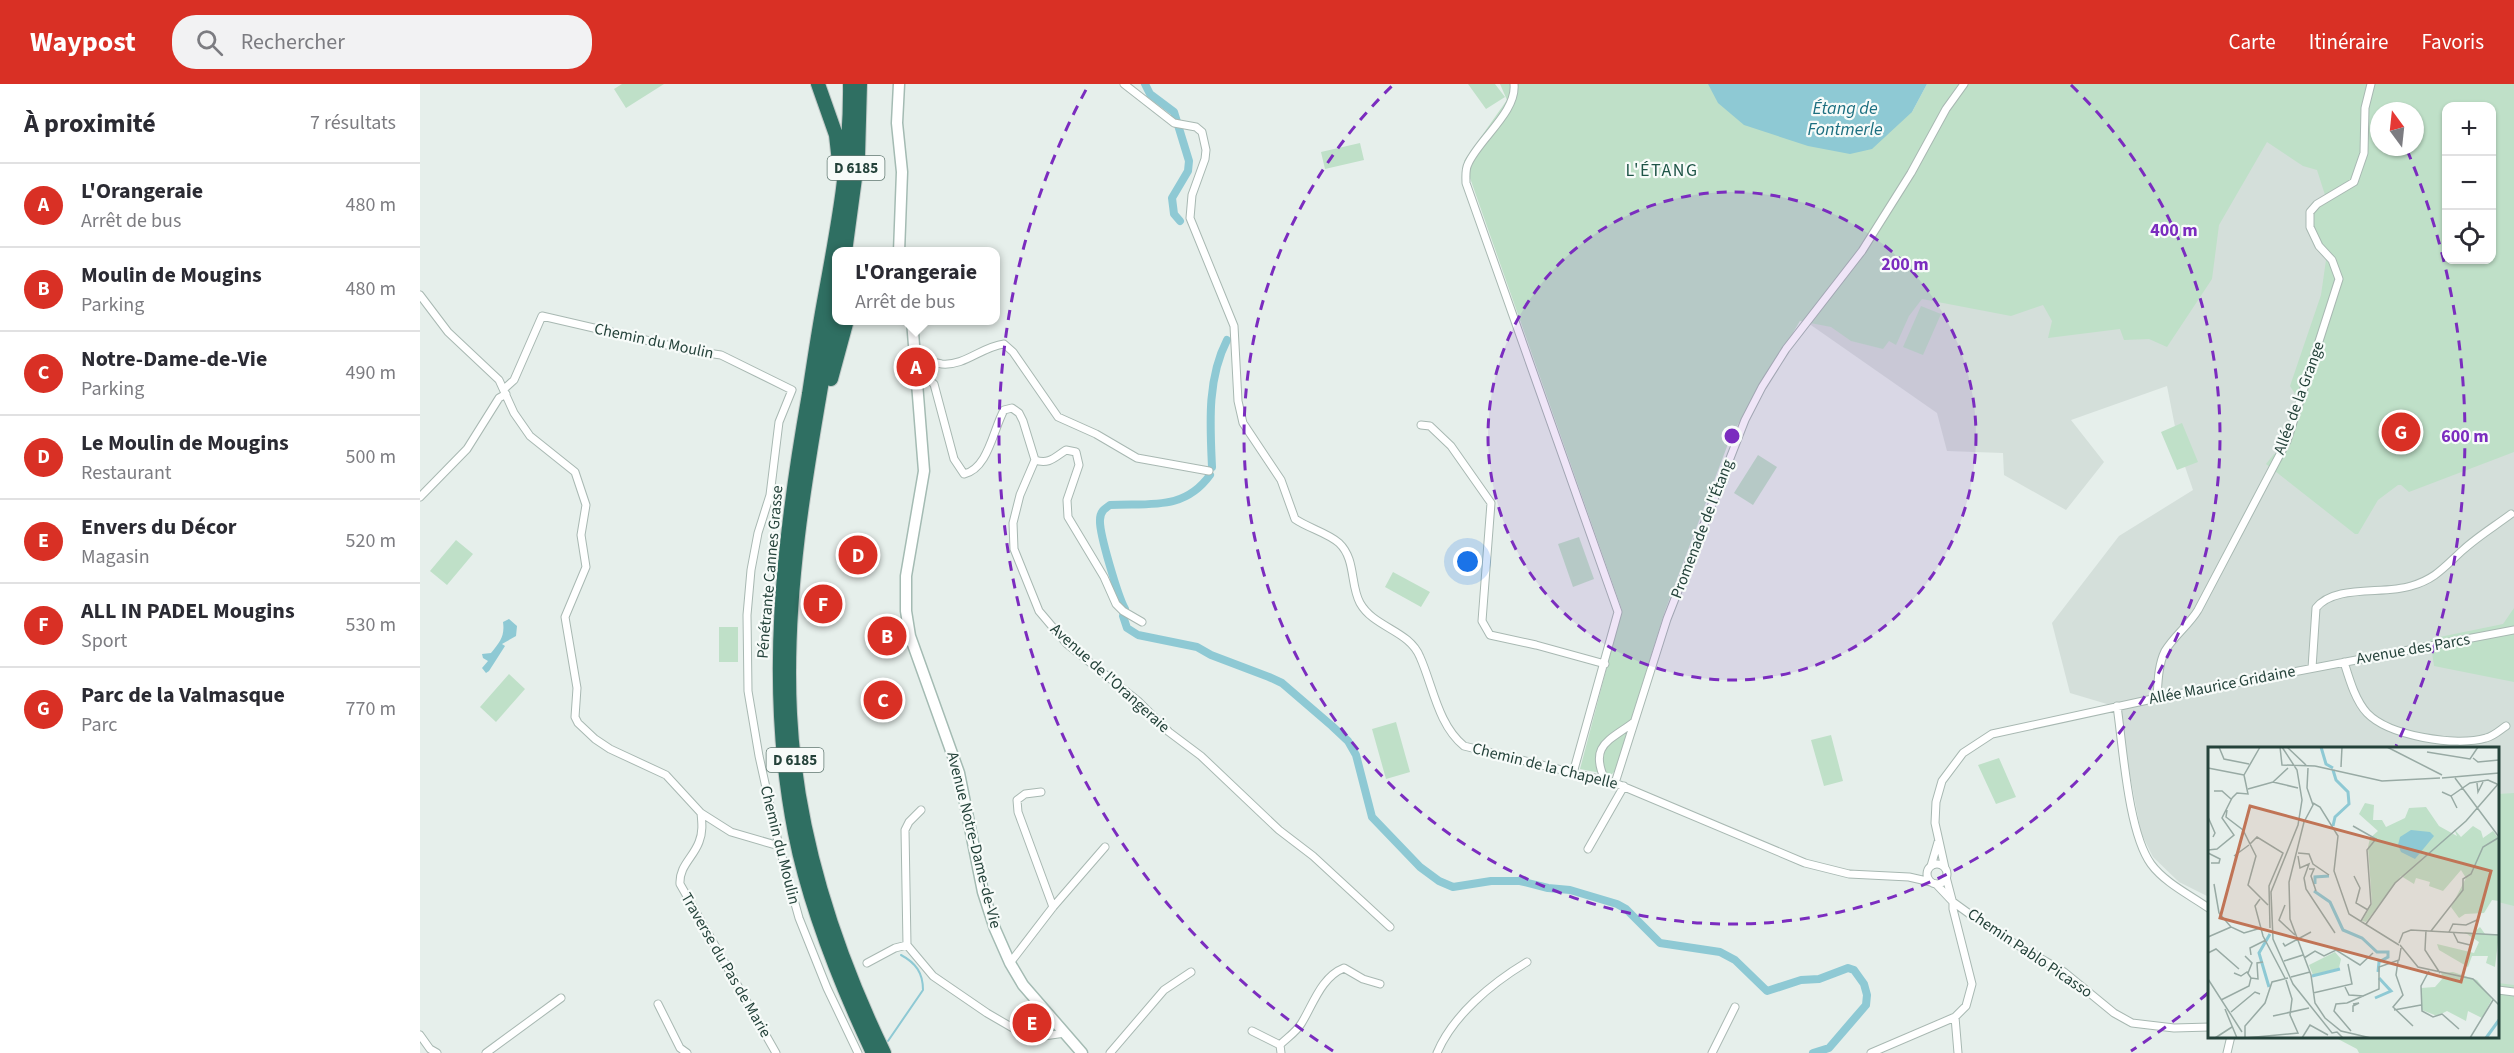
<!DOCTYPE html>
<html lang="fr">
<head>
<meta charset="utf-8">
<style>
  :root { --surface:#fff; --page:#f2f2f3; --text:#2b2b33; --muted:#7c7c81; --line:#e1e1e2; --accent:#d93025 }
  body { margin:0; font-family:"Source Sans 3",sans-serif; background:var(--page); color:var(--text) }
  .controls { position:absolute; right:18px; top:18px; display:grid; overflow:hidden; border-radius:12px; box-shadow:0 2px 4px #0004 }
  .controls button { width:54px; height:54px; display:grid; place-items:center; padding:0; border:0; border-bottom:2px solid var(--line); background:var(--surface); color:var(--text); font:30px sans-serif }
  .compass { position:absolute; left:1950px; top:18px; width:54px; height:54px; border-radius:50%; background:var(--surface); box-shadow:0 2px 4px #0004; rotate:345deg }
  .you { position:absolute; left:1048px; top:478px; width:21px; height:21px; margin:-15px; border:4px solid #fff; border-radius:50%; background:#1a73e8; box-shadow:0 0 0 9px #1a73e833 }
  .badge { display:grid; place-items:center; width:39px; height:39px; border-radius:50%; background:var(--accent); color:#fff; font-size:20px; font-weight:700 }
  .pin { position:absolute; translate:-50% -50%; border:3px solid #fff; box-shadow:0 2px 6px #0006 }
  .popup { position:absolute; left:412px; top:163px; width:168px; height:78px; box-sizing:border-box; display:grid; place-content:center; border-radius:12px; background:var(--surface); filter:drop-shadow(0 2px 4px #0005); font-size:20px; white-space:nowrap; color:var(--muted) }
  .popup b { font-size:22px; color:var(--text) }
  .popup::after { content:''; position:absolute; left:50%; top:100%; margin-left:-12px; border:12px solid transparent; border-top-color:var(--surface) }
  .list { margin:0; padding:0; list-style:none }
  h2 { display:flex; justify-content:space-between; align-items:center; height:78px; margin:0; padding:0 24px; font-size:26px }
  h2 small { font-size:20px; font-weight:400; color:var(--muted) }
  .list li { display:grid; grid-template-columns:39px 1fr auto; gap:18px; align-items:center; box-sizing:border-box; height:84px; padding:0 24px; border-top:2px solid var(--line) }
  .list b { display:block; font-size:22px; white-space:nowrap }
  .list p { margin:0; font-size:20px; white-space:nowrap; color:var(--muted) }
  .list em { font-size:20px; font-style:normal; color:var(--muted) }
  .icon { flex:none; width:33px; height:33px; fill:none; stroke:currentColor; stroke-width:2; stroke-linecap:round; stroke-linejoin:round }
  .map { position:relative; flex:none; width:2094px; height:969px; overflow:hidden }
  header { display:flex; align-items:center; gap:36px; box-sizing:border-box; height:84px; padding:0 30px; background:var(--accent); color:#fff }
  header strong { font-size:28px }
  nav { display:flex; gap:33px; margin-inline-start:auto; font-size:21px }
  .search { width:420px; height:54px; background:var(--page); display:flex; align-items:center; gap:15px; box-sizing:border-box; padding:0 21px; border-radius:24px; color:var(--muted); font-size:22px }
  main { display:flex }
  aside { flex:1; background:var(--surface) }
  .map>svg:first-child { display:block }
  .built { fill:#d4dfda; fill-rule:evenodd }
  .green { fill:#bfe0c8; fill-rule:evenodd }
  .water { fill:#8ec9d4 }
  .lines { fill:none; stroke-linecap:round; stroke-linejoin:round }
  .stream { stroke:#8ec9d4; stroke-width:2 }
  .canal { stroke:#8ec9d4; stroke-width:8 }
  .street-casing { stroke:#a8b8b2; stroke-width:9 }
  .secondary-casing { stroke:#a4bbb3; stroke-width:13 }
  .highway-casing { stroke:#c2cac8; stroke-width:16 }
  .street { stroke:#fff; stroke-width:7 }
  .secondary { stroke:#fff; stroke-width:10 }
  .highway { stroke:#2f6f62; stroke-width:14 }
  .ring { fill:none; stroke:#7b2cbf; stroke-width:3; stroke-dasharray:10 8 }
  .labels { text-anchor:middle; dominant-baseline:central; stroke-width:4.5; stroke-linejoin:round; paint-order:stroke }
  .shield { fill:#f7fbf9; stroke:#637a73; stroke-width:1.5 }
  .shield-label { font-size:15px; font-weight:bold; fill:#24423a }
  .street-label { font-size:16px; fill:#24423a; stroke:#f7fbf9 }
  .water-label { font-size:18px; font-style:italic; fill:#1c6f80; stroke:#f7fbf9 }
  .neighbourhood-label { font-size:18px; letter-spacing:1.5px; fill:#1f5548; stroke:#f7fbf9 }
  .inset-river { fill:none; stroke:#8ec9d4; stroke-width:3 }
  .inset-road { fill:none; stroke:#98aaa4; stroke-width:1.5 }
  .view { fill:#c07456; fill-opacity:0.15; stroke:#c07456; stroke-width:3 }
  .inset-edge { fill:none; stroke:#24423a; stroke-width:3 }
  .centre { fill:#7b2cbf; stroke:#f7fbf9; stroke-width:3 }
  .ring-label { font-size:18px; text-anchor:middle; font-weight:bold; fill:#7b2cbf; stroke:#f7fbf9; stroke-width:4.5; stroke-linejoin:round; paint-order:stroke }
</style>
</head>
<body>
<header>
<strong>Waypost</strong>
<div class="search"><svg class="icon" aria-label="search" viewBox="0 0 24 24"><circle cx="10" cy="10" r="6"/><path d="M15 15l6 6"/></svg>Rechercher</div>
<nav><a>Carte</a><a>Itinéraire</a><a>Favoris</a></nav>
</header>
<main>
<aside>
<h2>À proximité<small>7 résultats</small></h2>
<ul class="list">
<li><span class="badge">A</span><div><b>L'Orangeraie</b><p>Arrêt de bus</p></div><em>480 m</em></li>
<li><span class="badge">B</span><div><b>Moulin de Mougins</b><p>Parking</p></div><em>480 m</em></li>
<li><span class="badge">C</span><div><b>Notre-Dame-de-Vie</b><p>Parking</p></div><em>490 m</em></li>
<li><span class="badge">D</span><div><b>Le Moulin de Mougins</b><p>Restaurant</p></div><em>500 m</em></li>
<li><span class="badge">E</span><div><b>Envers du Décor</b><p>Magasin</p></div><em>520 m</em></li>
<li><span class="badge">F</span><div><b>ALL IN PADEL Mougins</b><p>Sport</p></div><em>530 m</em></li>
<li><span class="badge">G</span><div><b>Parc de la Valmasque</b><p>Parc</p></div><em>770 m</em></li>
</ul>
</aside>
<div class="map">
<svg width="2094" height="969" viewBox="0 0 2094 969">
  <rect width="100%" height="100%" fill="#e6efeb"/>
  <path class="built" d="M2094 0V908L2078 906V664H1790L1789 813 1759 798 1733 773 1721 749 1697 623 1650 609 1632 539 1699 452 1773 406 1760 368 1747 302 1651 336 1684 378 1646 426 1584 391 1583 369 1527 367 1517 329 1388 239 1494 88ZM2026 22H2072V176H2026ZM1959 27H1995V63H1959Z"/>
  <path class="green" d="M202 0H244L206 24 194 5Z
    M1048 0H1075L1085 13 1066 25Z
    M1080 0H1500L1492 28 1507 0H2094V368L1989 408 1981 401H1978L1958 416 1938 450H1935L1846 380 1854 370H1858L1867 351 1877 313 1870 302 1901 211 1906 176C1887 149 1873 134 1905 111L1897 86 1883 82 1847 58 1799 141 1792 195 1747 263 1729 255 1704 256 1700 245 1628 254 1632 237 1623 221 1591 232 1502 215 1489 232 1476 261 1469 257 1463 265 1431 257 1411 243 1380 237 1311 352 1245 527 1195 687 1191 691 1160 685 1202 526 1044 77 1087 16ZM2026 22H2072V176H2026ZM1959 27H1995V63H1959Z
    M940 59 944 76 905 85 901 68Z
    M1501 222 1521 230 1503 271 1483 263Z
    M1762 339 1778 378 1757 386 1741 348Z
    M1338 371 1357 383 1333 421 1314 409Z
    M1159 453 1174 495 1153 503 1138 460Z
    M36 456 53 470 27 501 10 487Z
    M973 488 1010 508 1001 523 965 503Z
    M2094 524V598L2014 582 2010 555 2083 540Z
    M299 543H318V578H299Z
    M89 590 105 605 76 638 60 623Z
    M976 638 990 688 966 695 952 645Z
    M1411 651 1423 697 1404 702 1391 656Z
    M1579 674 1596 713 1576 720 1558 681Z
    M2094 709V822L2078 818V710Z
    M2078 899 2094 901V969H1939L1937 965 1918 955 1917 953 2078 952Z"/>
  <path class="water" d="M1288 0H1507L1492 28 1452 65 1430 70 1388 62 1324 41 1298 19Z
    M89 535 97 542 96 552 82 560 85 562 69 587 66 589 62 584 68 577 63 574 62 570 71 569C80 558 85 552 83 538Z"/>
  <g class="lines">
    <path class="stream" d="M468 957 503 906C503 889 496 879 481 871"/>
    <path class="canal" d="M725 0 730 10 754 28 769 77 768 87 752 114 754 130 760 137
      M792 383C790 340 787 295 807 256
      M790 391C764 427 730 419 690 421 684 425 680 428 680 436 679 449 698 512 705 525L703 532 707 544 718 551 777 563 791 571 849 593 862 599 912 642 928 657 936 671 952 733 1000 783 1019 797 1033 803 1071 797H1100L1128 804 1150 806 1197 820 1206 825 1240 859 1300 868 1315 876 1347 907 1381 896 1399 895 1428 884 1434 886 1444 900 1447 911 1446 921 1409 964 1393 969"/>
    <g class="street-casing">
      <path id="street" d="M704 0 754 39 776 43 782 48 786 66 785 75 772 111 770 134 814 242 818 317 823 339 861 396 875 435C888 444 908 449 919 459 936 475 930 501 940 519 954 544 989 546 1000 573 1013 602 1018 641 1044 662L1195 699 1385 779 1429 790 1489 793 1511 798
        M1094 0C1097 28 1059 55 1048 80 1045 86 1046 93 1046 99L1198 528 1153 689
        M0 211 28 248 79 296 94 329 110 352 155 388 166 421 161 451 166 483 145 533 157 604 155 633 158 639 175 655 190 665 246 691 281 729 311 748 359 762
        M495 270C503 274 513 279 522 280 545 282 561 263 584 260L593 268 638 333 676 350 717 374 789 387
        M497 295 506 294 514 300 534 375 544 390C568 385 573 346 584 326L592 324 599 329 603 337 615 376 600 411 593 439 594 465 619 527 647 560 718 617 749 648 781 672 859 746 893 772 970 843
        M84 305 94 296 122 232 273 267 301 271 372 306 359 338 350 411 338 449 331 486 327 531 328 607 339 672 359 762 379 834 407 904 438 969
        M1001 341 1010 342 1031 362 1071 419 1062 537 1070 551 1116 561 1185 580
        M615 376C629 381 635 373 646 366L656 368 659 381 647 416 648 433 684 493 696 520 703 527 722 538
        M0 413 47 365 79 314 86 310
        M1924 578C1929 594 1935 616 1947 629 1969 652 2036 663 2066 654 2074 652 2080 646 2086 642
        M1892 584 1896 524C1915 500 1963 511 1991 502 2016 495 2025 482 2043 466 2057 453 2075 442 2091 430
        M1737 614C1738 599 1738 581 1745 567 1754 552 1769 541 1778 526L1867 357 1919 195 1912 176 1899 162 1890 143V128L1897 120 1934 98 1944 69 1945 24 1951 0
        M1697 622C1703 663 1708 748 1731 780 1745 799 1770 811 1790 825
        M1185 696C1169 661 1189 657 1214 638
        M1195 699 1247 535 1325 336 1342 303 1366 265 1442 167 1491 89 1526 25 1544 0
        M621 708 605 710 597 716 598 728 633 823
        M281 729C282 739 283 748 279 758 273 774 259 782 260 800L356 969
        M1168 765 1204 702
        M1507 790a10 10 0 1 1 20 0a10 10 0 1 1-20 0Z
        M1511 782 1518 758
        M1525 784 1515 739 1516 718 1522 697 1543 669 1572 650 1737 614 2094 546
        M1526 793 1532 816
        M1516 800 1533 818 1573 847 1644 888 1694 929 1712 939 1754 944 1790 943
        M487 861 513 892 567 929 598 947 624 952 645 949
        M487 861 485 746 489 738 501 726
        M447 879 475 864 487 861
        M590 879 633 823 685 763
        M2078 906 2094 908
        M238 920 260 964 267 969
        M1535 933 1538 969
        M832 947 860 961 861 969
        M0 951 10 965 17 969
        M860 961C867 954 876 948 881 940 893 921 901 893 924 884L943 895 960 900
        M66 969 141 914
        M690 969 744 906 771 888
        M1017 969C1033 931 1072 899 1107 878
        M1292 969 1315 923
        M1451 969 1535 933 1546 922 1552 900 1533 825V818
        M1807 969 1811 952"/>
    </g>
    <g class="secondary-casing">
      <path id="secondary" d="M479 168 482 88 477 39 479 0
        M492 236 504 387 486 492V527L490 552 539 689 563 808 575 845 590 879 603 901 662 969"/>
    </g>
    <g class="highway-casing">
      <path id="highway" d="M398 0 416 51 419 78
        M430 0C431 72 418 142 405 212 399 244 394 277 389 310 363 456 346 602 375 749 390 825 420 899 453 969
        M425 168 438 72 440 0
        M416 217C393 352 363 492 370 630 376 748 413 863 464 969
        M411 295 427 236"/>
    </g>
    <use href="#street" class="street"/>
    <use href="#secondary" class="secondary"/>
    <use href="#highway" class="highway"/>
  </g>
  <circle cx="1312" cy="352" r="244" fill="#7b2cbf" fill-opacity=".12"/>
  <g class="ring">
    <circle cx="1312" cy="352" r="244"/>
    <path d="M1651 1A488 488 0 1 1 973 1"/>
    <path d="M1788 909A733 733 0 0 1 1711 967M913 967A733 733 0 0 1 668 2M1987 66A733 733 0 0 1 1976 662"/>
  </g>
  <g class="labels">
    <g class="shield">
      <rect x="407.5" y="72" width="57" height="24" rx="4.5"/>
      <rect x="346.5" y="664" width="57" height="24" rx="4.5"/>
    </g>
    <g class="shield-label">
      <text x="436" y="84">D 6185</text>
      <text x="375" y="676">D 6185</text>
    </g>
    <g class="street-label">
      <text transform="translate(234 257) rotate(12)">Chemin du Moulin</text>
      <text transform="translate(1879 314) rotate(-70)">Allée de la Grange</text>
      <text transform="translate(1282 445) rotate(-69)">Promenade de l'Étang</text>
      <text transform="translate(350 488) rotate(-85)">Pénétrante Cannes Grasse</text>
      <text transform="translate(1993 565) rotate(-10)">Avenue des Parcs</text>
      <text transform="translate(690 594) rotate(42)">Avenue de l'Orangeraie</text>
      <text transform="translate(1802 601) rotate(-11)">Allée Maurice Gridaine</text>
      <text transform="translate(1125 682) rotate(14)">Chemin de la Chapelle</text>
      <text transform="translate(554 756) rotate(76)">Avenue Notre-Dame-de-Vie</text>
      <text transform="translate(360 761) rotate(76)">Chemin du Moulin</text>
      <text transform="translate(1610 869) rotate(34)">Chemin Pablo Picasso</text>
      <text transform="translate(306 881) rotate(60)">Traverse du Pas de Marie</text>
    </g>
    <g class="water-label">
      <text x="1425" y="24">Étang de<tspan x="1425" dy="21">Fontmerle</tspan></text>
    </g>
    <g class="neighbourhood-label">
      <text x="1242" y="86">L'ÉTANG</text>
    </g>
  </g>
  <g transform="translate(1788 663)">
    <rect width="291" height="291" fill="#e6efeb"/>
    <path d="M157 56 166 58 165 73H174L178 80 197 71 201 61 218 60 231 79 249 89 246 82 253 90 265 79 273 84 275 91 285 84 291 92V154L284 153 276 166 257 167 251 171 243 160 258 131 253 123 235 144 221 139 222 135 208 131 206 137 193 129 158 175 154 174 164 157 160 100 162 91 170 84 151 67ZM272 180 277 187H291L287 220 278 216 280 209H264L260 220 231 203 229 197 266 206 271 195 256 185 265 186ZM127 205 133 212 131 221 105 228 101 218ZM245 225 269 233 284 252 274 271 260 264 258 274 239 264 229 269 214 263 213 241 227 240 235 231 233 226Z" fill="#bfe0c8"/>
    <path d="M203 83 222 85 226 89 207 112 193 105 190 98 192 90Z" fill="#8ec9d4"/>
    <path class="inset-river" d="M113 0 118 17 125 21M125 79 127 70 141 57 140 45 128 33 125 23M107 137V130L121 129M106 144 122 155 135 183 154 191 169 205H180V210L171 215 170 225M104 229 132 222M61 240 51 206 62 187M167 251 183 244 171 231M278 291 291 273"/>
    <path class="inset-road" d="M11 0 16 12 41 17M72 0 74 18 107 19M74 0 89 23 94 53 90 78 63 145 65 192 85 237 124 286 129 285 135 291M79 0 98 18M179 0 234 28M219 5 262 12 270 0M265 11 270 15 291 13M107 19 174 34 232 31M133 20 134 0M0 21 36 28M100 21 99 41 105 58 96 75 81 135 82 172 103 228M234 31 291 26M247 31 291 90M65 35 80 21M269 36 270 45 275 35M40 42 65 35 90 41M6 44H14L23 52M234 45 243 49 249 61M243 49 262 36 280 33 289 37M24 51 29 46 40 47 36 28 52 0M105 56 112 60 130 89 126 124 141 167 191 198M19 63 18 70 35 83 48 109 40 138 60 158M0 70 7 86 5 90M145 79 168 92 159 103 163 157 153 174M42 97 49 90 75 106 61 139 62 181M0 103 9 102 26 88 14 71 24 51M0 106 12 112 11 116H3M90 106 101 107 105 117 121 128M26 109 41 98M90 109 92 121 101 117 96 131 98 142 127 186M101 122H106L103 129 108 144M146 129 152 141 148 156 160 163M6 137 11 166M52 152 47 159 55 189 77 231M77 158 71 173 87 188M11 166 23 180 36 186 53 181M158 177 187 136 258 74 291 36M218 183 217 203 232 226M223 184 255 143V132L263 127 275 100 290 91M241 185 245 177 258 178 269 173M245 185 250 195 262 198M0 190 23 180M75 196 77 199 103 185M191 196 195 186 203 183 291 188M192 198 210 220 265 232 291 258M0 206 8 202 31 222M43 208 42 201 58 193M37 209 44 216 40 226M96 211 107 204 116 209 128 203 152 218 165 206M76 214 95 208M190 214 188 228 195 248 185 260 205 279M221 224 213 239 214 264 225 270 234 267 251 282M103 228 107 256 117 271 133 284 163 291M83 230 102 225M43 231 50 232 49 216 55 215M0 232 34 285M137 240 141 248 156 249M105 246 144 237 140 217M13 253 41 239 43 231 39 225 33 229 26 226M139 256 171 242V220L191 213 193 201M139 256 128 257 126 264 143 284M17 262 29 291M186 263 213 258M23 265 47 245 52 247M145 265V259L151 256 145 257M65 269 101 261M7 291 24 280M37 291 90 286 82 268 84 252 78 233M37 291V279L57 256 64 235 80 231M79 291H153M94 291 102 278 120 288M262 291 285 253"/>
    <path class="view" d="M42 59 283 124 253 235 12 171Z"/>
    <rect width="291" height="291" class="inset-edge"/>
  </g>
  <circle cx="1312" cy="352" r="9" class="centre"/>
  <g class="ring-label">
    <text x="1754" y="152">400 m</text>
    <text x="1485" y="186">200 m</text>
    <text x="2045" y="358">600 m</text>
  </g>
</svg>
<div class="controls">
<button>+</button>
<button>−</button>
<button><svg class="icon" aria-label="locate" viewBox="0 0 24 24"><circle cx="12" cy="12" r="6"/><path d="M12 2v4M12 18v4M2 12h4M18 12h4"/></svg></button>
</div>
<svg class="compass" viewBox="-18 -18 36 36"><path d="M0-13l5 13h-10z" fill="#e53935"/><path d="M0 13l5-13h-10z" fill="#7c7c81"/></svg>
<div class="you"></div>
<div class="pin badge" style="left:496px;top:283px">A</div>
<div class="popup"><b>L'Orangeraie</b>Arrêt de bus</div>
<div class="pin badge" style="left:467px;top:552px">B</div>
<div class="pin badge" style="left:463px;top:616px">C</div>
<div class="pin badge" style="left:438px;top:471px">D</div>
<div class="pin badge" style="left:612px;top:939px">E</div>
<div class="pin badge" style="left:403px;top:520px">F</div>
<div class="pin badge" style="left:1981px;top:348px">G</div>
</div>
</main>
</body>
</html>
